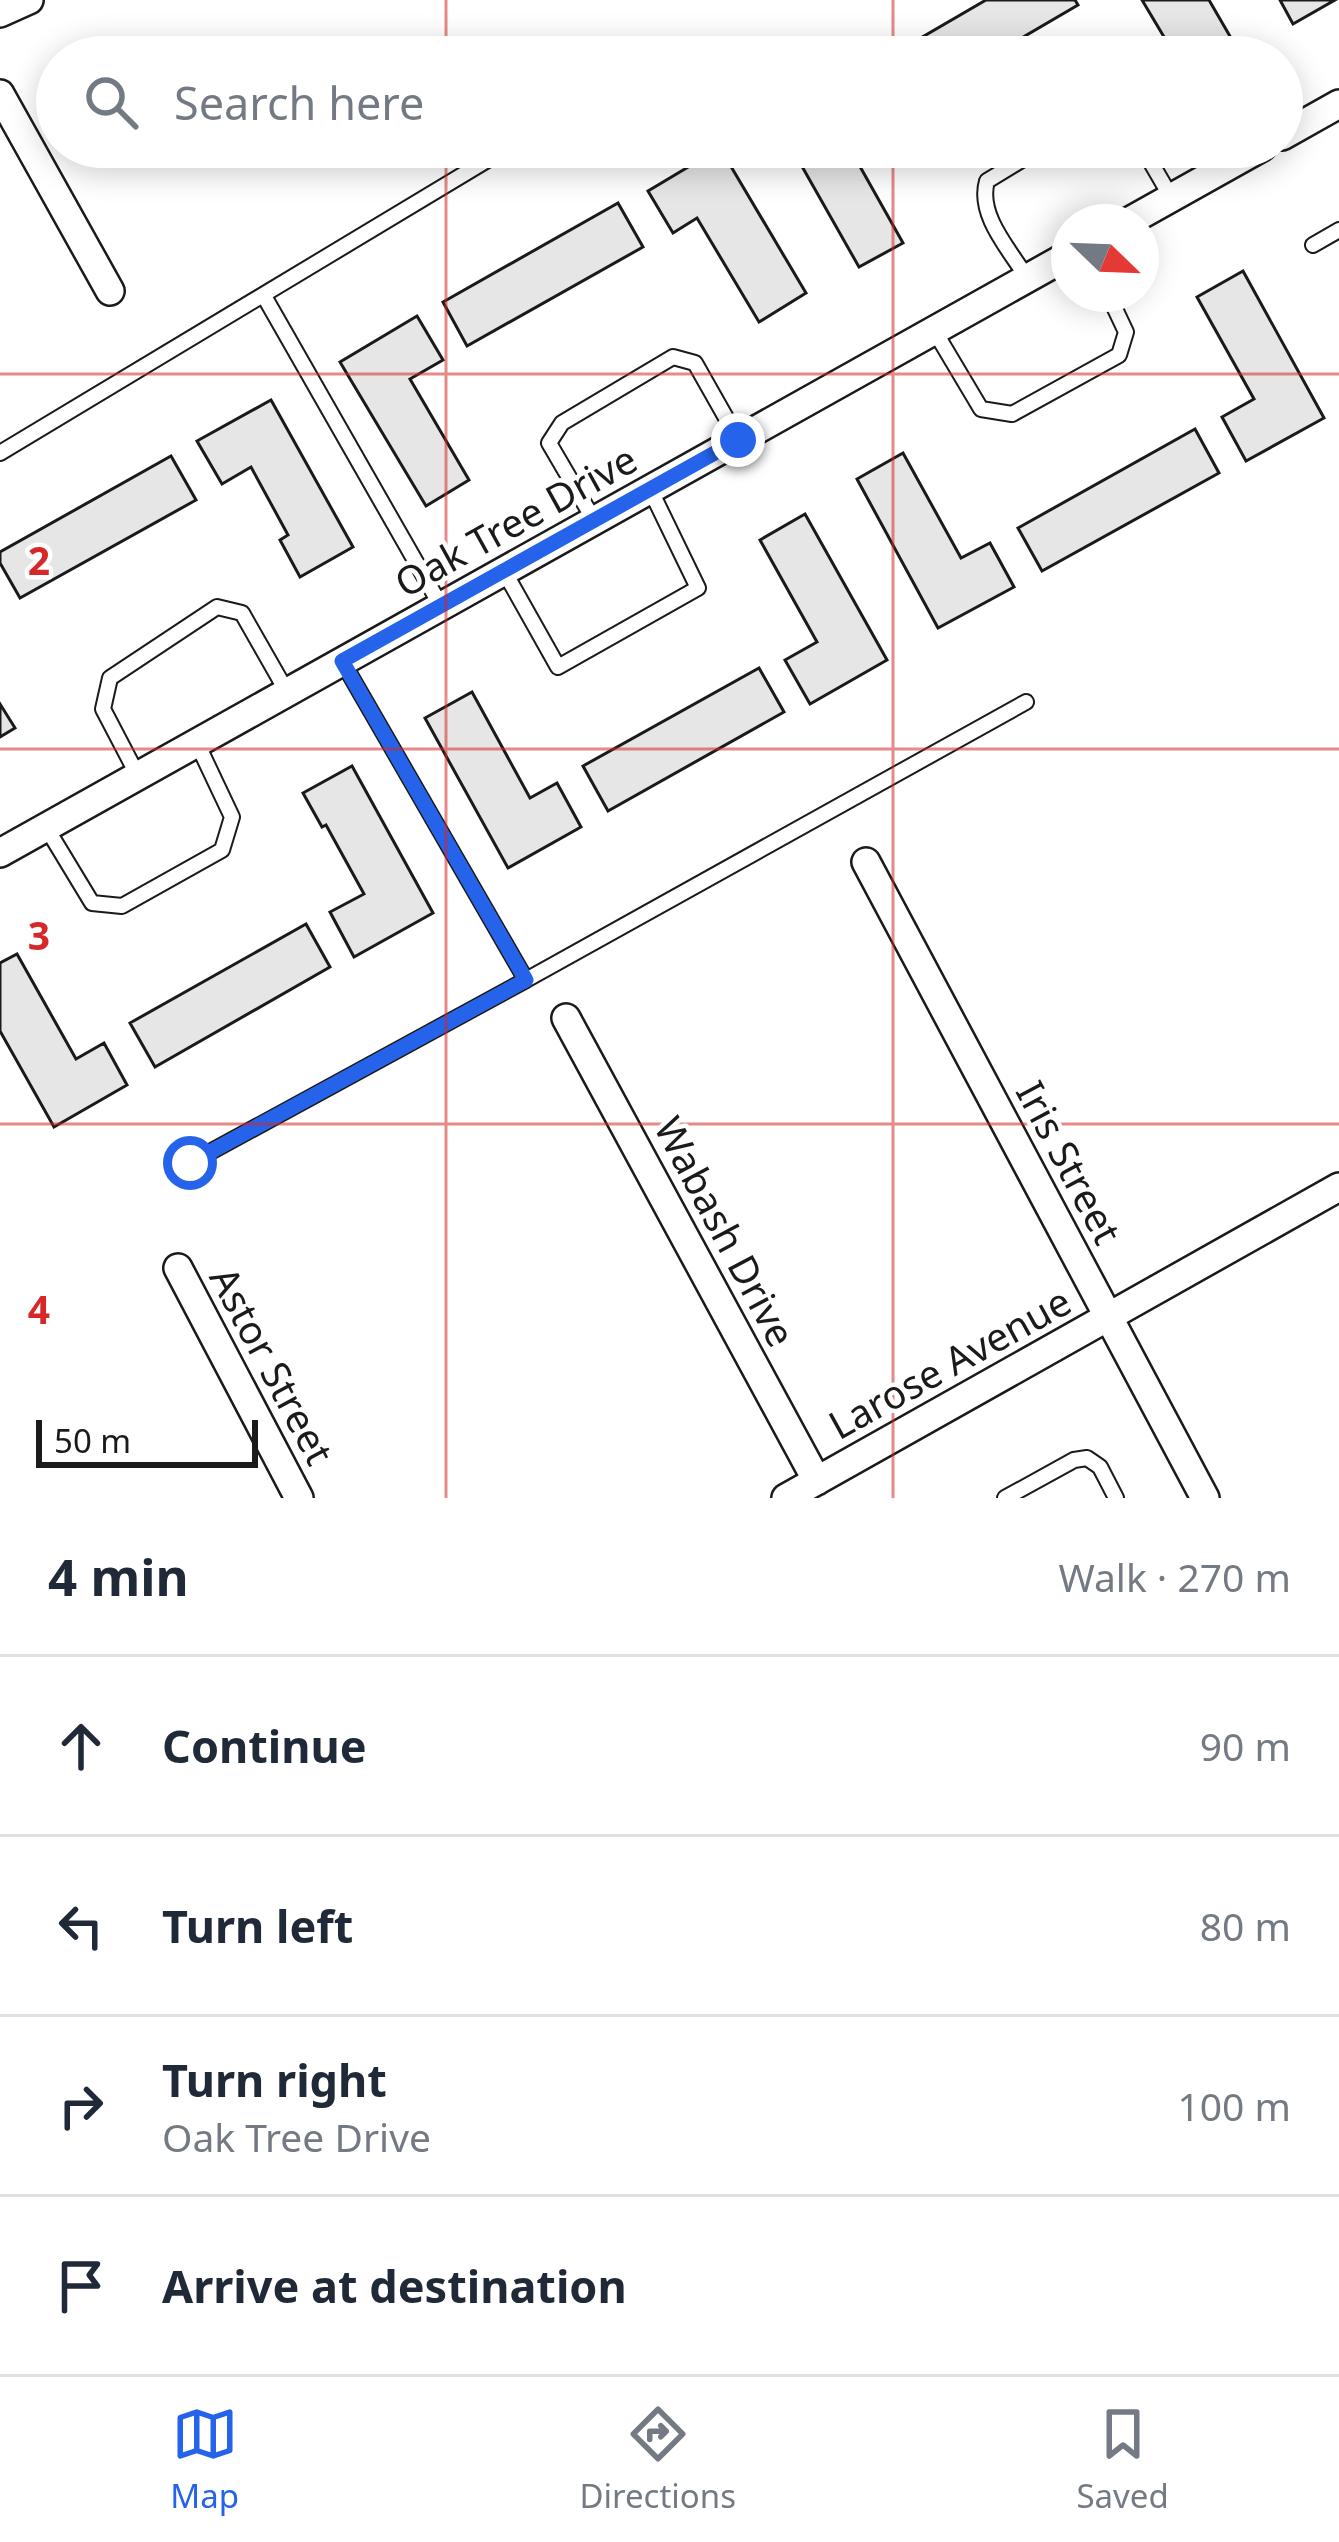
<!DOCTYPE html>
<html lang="en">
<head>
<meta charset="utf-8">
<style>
  :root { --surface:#fff; --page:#f2f2f3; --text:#1f2937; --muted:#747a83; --line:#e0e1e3; --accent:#2563eb }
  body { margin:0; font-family:"Noto Sans",sans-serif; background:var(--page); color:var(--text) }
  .compass { position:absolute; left:1051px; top:204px; width:108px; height:108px; border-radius:50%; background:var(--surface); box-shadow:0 6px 30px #0003; rotate:113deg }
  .scale { position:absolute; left:36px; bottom:30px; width:222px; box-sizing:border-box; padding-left:12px; border:6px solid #1a1a1a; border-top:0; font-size:33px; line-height:42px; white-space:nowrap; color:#1a1a1a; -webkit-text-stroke:9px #fff; paint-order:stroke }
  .stop { position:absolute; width:36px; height:36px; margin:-27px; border:9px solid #2563eb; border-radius:50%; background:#fff }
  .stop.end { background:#2563eb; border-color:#fff; box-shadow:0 3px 12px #0008 }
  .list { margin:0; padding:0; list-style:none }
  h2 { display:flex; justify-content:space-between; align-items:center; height:156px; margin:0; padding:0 48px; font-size:51px }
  h2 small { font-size:39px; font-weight:400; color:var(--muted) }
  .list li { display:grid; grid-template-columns:78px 1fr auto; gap:36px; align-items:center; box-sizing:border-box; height:180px; padding:0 48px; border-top:3px solid var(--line) }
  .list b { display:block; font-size:45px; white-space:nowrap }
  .list p { margin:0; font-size:39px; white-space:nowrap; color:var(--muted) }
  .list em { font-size:39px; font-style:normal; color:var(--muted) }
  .icon { flex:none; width:66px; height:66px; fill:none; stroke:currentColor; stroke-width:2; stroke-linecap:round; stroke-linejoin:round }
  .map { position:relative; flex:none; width:1339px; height:1498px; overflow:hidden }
  .search { position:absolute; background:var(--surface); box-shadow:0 6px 30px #0003; left:36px; right:36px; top:36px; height:132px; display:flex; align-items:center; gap:30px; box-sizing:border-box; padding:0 42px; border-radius:66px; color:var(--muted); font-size:45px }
  .sheet { height:876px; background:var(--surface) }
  nav { display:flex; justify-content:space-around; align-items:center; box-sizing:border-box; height:168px; border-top:3px solid var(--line); background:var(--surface); font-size:33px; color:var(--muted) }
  nav a { display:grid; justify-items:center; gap:6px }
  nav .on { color:var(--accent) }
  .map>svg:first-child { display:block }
  .building { fill:#e6e6e6; stroke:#1a1a1a; stroke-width:3 }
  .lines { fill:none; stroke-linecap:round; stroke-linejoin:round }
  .service-casing { stroke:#1a1a1a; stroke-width:18 }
  .minor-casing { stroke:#1a1a1a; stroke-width:32 }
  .service { stroke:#fff; stroke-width:14 }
  .minor { stroke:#fff; stroke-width:27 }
  .route { stroke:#2563eb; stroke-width:15 }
  .grid { fill:none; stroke:#d62828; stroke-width:3; stroke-opacity:0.55 }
  .labels { text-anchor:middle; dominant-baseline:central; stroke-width:9; stroke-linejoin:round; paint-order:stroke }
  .street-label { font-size:39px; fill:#1a1a1a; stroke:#fff }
  .grid-label { font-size:39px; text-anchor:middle; font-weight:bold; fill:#d62828; stroke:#fff; stroke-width:9; stroke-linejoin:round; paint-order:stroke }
</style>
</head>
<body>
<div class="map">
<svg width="1339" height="1498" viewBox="0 0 1339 1498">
  <rect width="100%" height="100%" fill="#fff"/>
  <path class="building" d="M986 0H1075L1078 5 989 57H888Z
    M1142 0H1209L1242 57H1176Z
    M1280 0H1335L1293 24Z
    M791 147H849L903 243 859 267Z
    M720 148 806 293 759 322 697 218 673 233 648 191Z
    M618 203 643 247 467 346 443 302Z
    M1243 271 1324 418 1246 461 1222 417 1254 399 1197 297Z
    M417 316 443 360 410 379 469 480 426 506 340 362Z
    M271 400 353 547 300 577 280 540 288 535 251 467 222 484 197 441Z
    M1195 429 1219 473 1042 571 1018 528Z
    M903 453 961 558 990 543 1014 587 938 628 857 479Z
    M171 456 196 500 20 598 0 563V552Z
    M805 514 887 660 810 704 785 660 817 642 760 540Z
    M759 668 784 712 608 811 583 766Z
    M472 692 530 798 557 783 581 827 508 868 425 718Z
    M0 704 15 728 0 737Z
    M352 766 433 913 354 957 330 912 364 894 326 825 322 827 303 793Z
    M306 924 330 967 155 1067 130 1023Z
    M17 954 76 1059 104 1043 127 1085 54 1127 0 1031V963Z"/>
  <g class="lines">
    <g class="service-casing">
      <path id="service" d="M1142 147 1171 197
        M1313 245 1339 230
        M1027 278C1010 250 977 215 987 181L1043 147
        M264 296 441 606
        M934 330 981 409 1012 414 1119 355 1126 332 1108 294
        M0 453 509 147
        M594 520 549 443 562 423 673 357 695 363 738 439
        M504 571 558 667 698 588 650 489
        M138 776 103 709 110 678 217 607 242 613 287 692
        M46 827 92 903 122 906 222 850 232 817 197 743
        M526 980 1026 702
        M190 1163 526 980 342 661
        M1005 1498 1074 1460 1087 1458 1100 1467 1116 1498"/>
    </g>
    <g class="minor-casing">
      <path id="minor" d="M0 13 29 0
        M0 94 110 291
        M1282 136 1339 104
        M1128 222 1262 147
        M0 853 1069 255
        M866 862 1205 1498
        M566 1018 817 1481
        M178 1268 299 1498
        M786 1498 1339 1187"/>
    </g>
    <use href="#service" class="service"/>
    <use href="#minor" class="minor"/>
  </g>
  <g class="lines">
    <path class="route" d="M190 1163 526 980 342 661 738 440"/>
  </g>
  <path class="grid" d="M446 0V57M893 0V57M446 147V1498M893 147V1498M0 374H1339M0 749H1339M0 1124H1339"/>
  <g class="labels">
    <g class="street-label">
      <text transform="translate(515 520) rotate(-29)">Oak Tree Drive</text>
      <text transform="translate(1070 1162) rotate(62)">Iris Street</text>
      <text transform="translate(726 1231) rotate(62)">Wabash Drive</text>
      <text transform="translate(949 1362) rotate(-29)">Larose Avenue</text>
      <text transform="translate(273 1365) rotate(62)">Astor Street</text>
    </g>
  </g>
  <g class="grid-label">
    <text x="39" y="575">2</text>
    <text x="39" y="950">3</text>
    <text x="39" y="1324">4</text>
  </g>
</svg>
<svg class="compass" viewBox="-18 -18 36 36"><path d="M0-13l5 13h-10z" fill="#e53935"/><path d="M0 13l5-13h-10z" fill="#747a83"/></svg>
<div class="scale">50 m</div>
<div class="stop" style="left:190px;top:1163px"></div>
<div class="stop end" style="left:738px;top:440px"></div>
<div class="search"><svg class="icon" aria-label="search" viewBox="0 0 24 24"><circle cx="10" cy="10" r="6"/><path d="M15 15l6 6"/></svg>Search here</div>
</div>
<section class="sheet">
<h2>4 min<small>Walk · 270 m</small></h2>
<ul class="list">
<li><svg class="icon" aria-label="ahead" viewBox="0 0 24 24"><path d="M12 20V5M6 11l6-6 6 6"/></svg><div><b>Continue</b></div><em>90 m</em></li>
<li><svg class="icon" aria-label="left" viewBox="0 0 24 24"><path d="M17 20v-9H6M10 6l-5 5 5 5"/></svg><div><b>Turn left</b></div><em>80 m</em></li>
<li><svg class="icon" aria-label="right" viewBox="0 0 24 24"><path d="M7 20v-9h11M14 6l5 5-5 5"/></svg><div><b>Turn right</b><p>Oak Tree Drive</p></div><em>100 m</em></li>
<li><svg class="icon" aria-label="arrive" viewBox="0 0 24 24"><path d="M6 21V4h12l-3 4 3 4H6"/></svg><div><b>Arrive at destination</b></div></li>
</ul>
</section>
<nav>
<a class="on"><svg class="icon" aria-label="map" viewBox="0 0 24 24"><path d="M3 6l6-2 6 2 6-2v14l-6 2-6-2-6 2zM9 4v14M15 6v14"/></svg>Map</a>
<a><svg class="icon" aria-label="directions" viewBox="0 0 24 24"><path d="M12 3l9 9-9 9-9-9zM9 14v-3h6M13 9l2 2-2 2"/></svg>Directions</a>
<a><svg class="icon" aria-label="saved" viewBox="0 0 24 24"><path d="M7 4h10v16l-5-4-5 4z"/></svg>Saved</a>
</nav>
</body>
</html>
